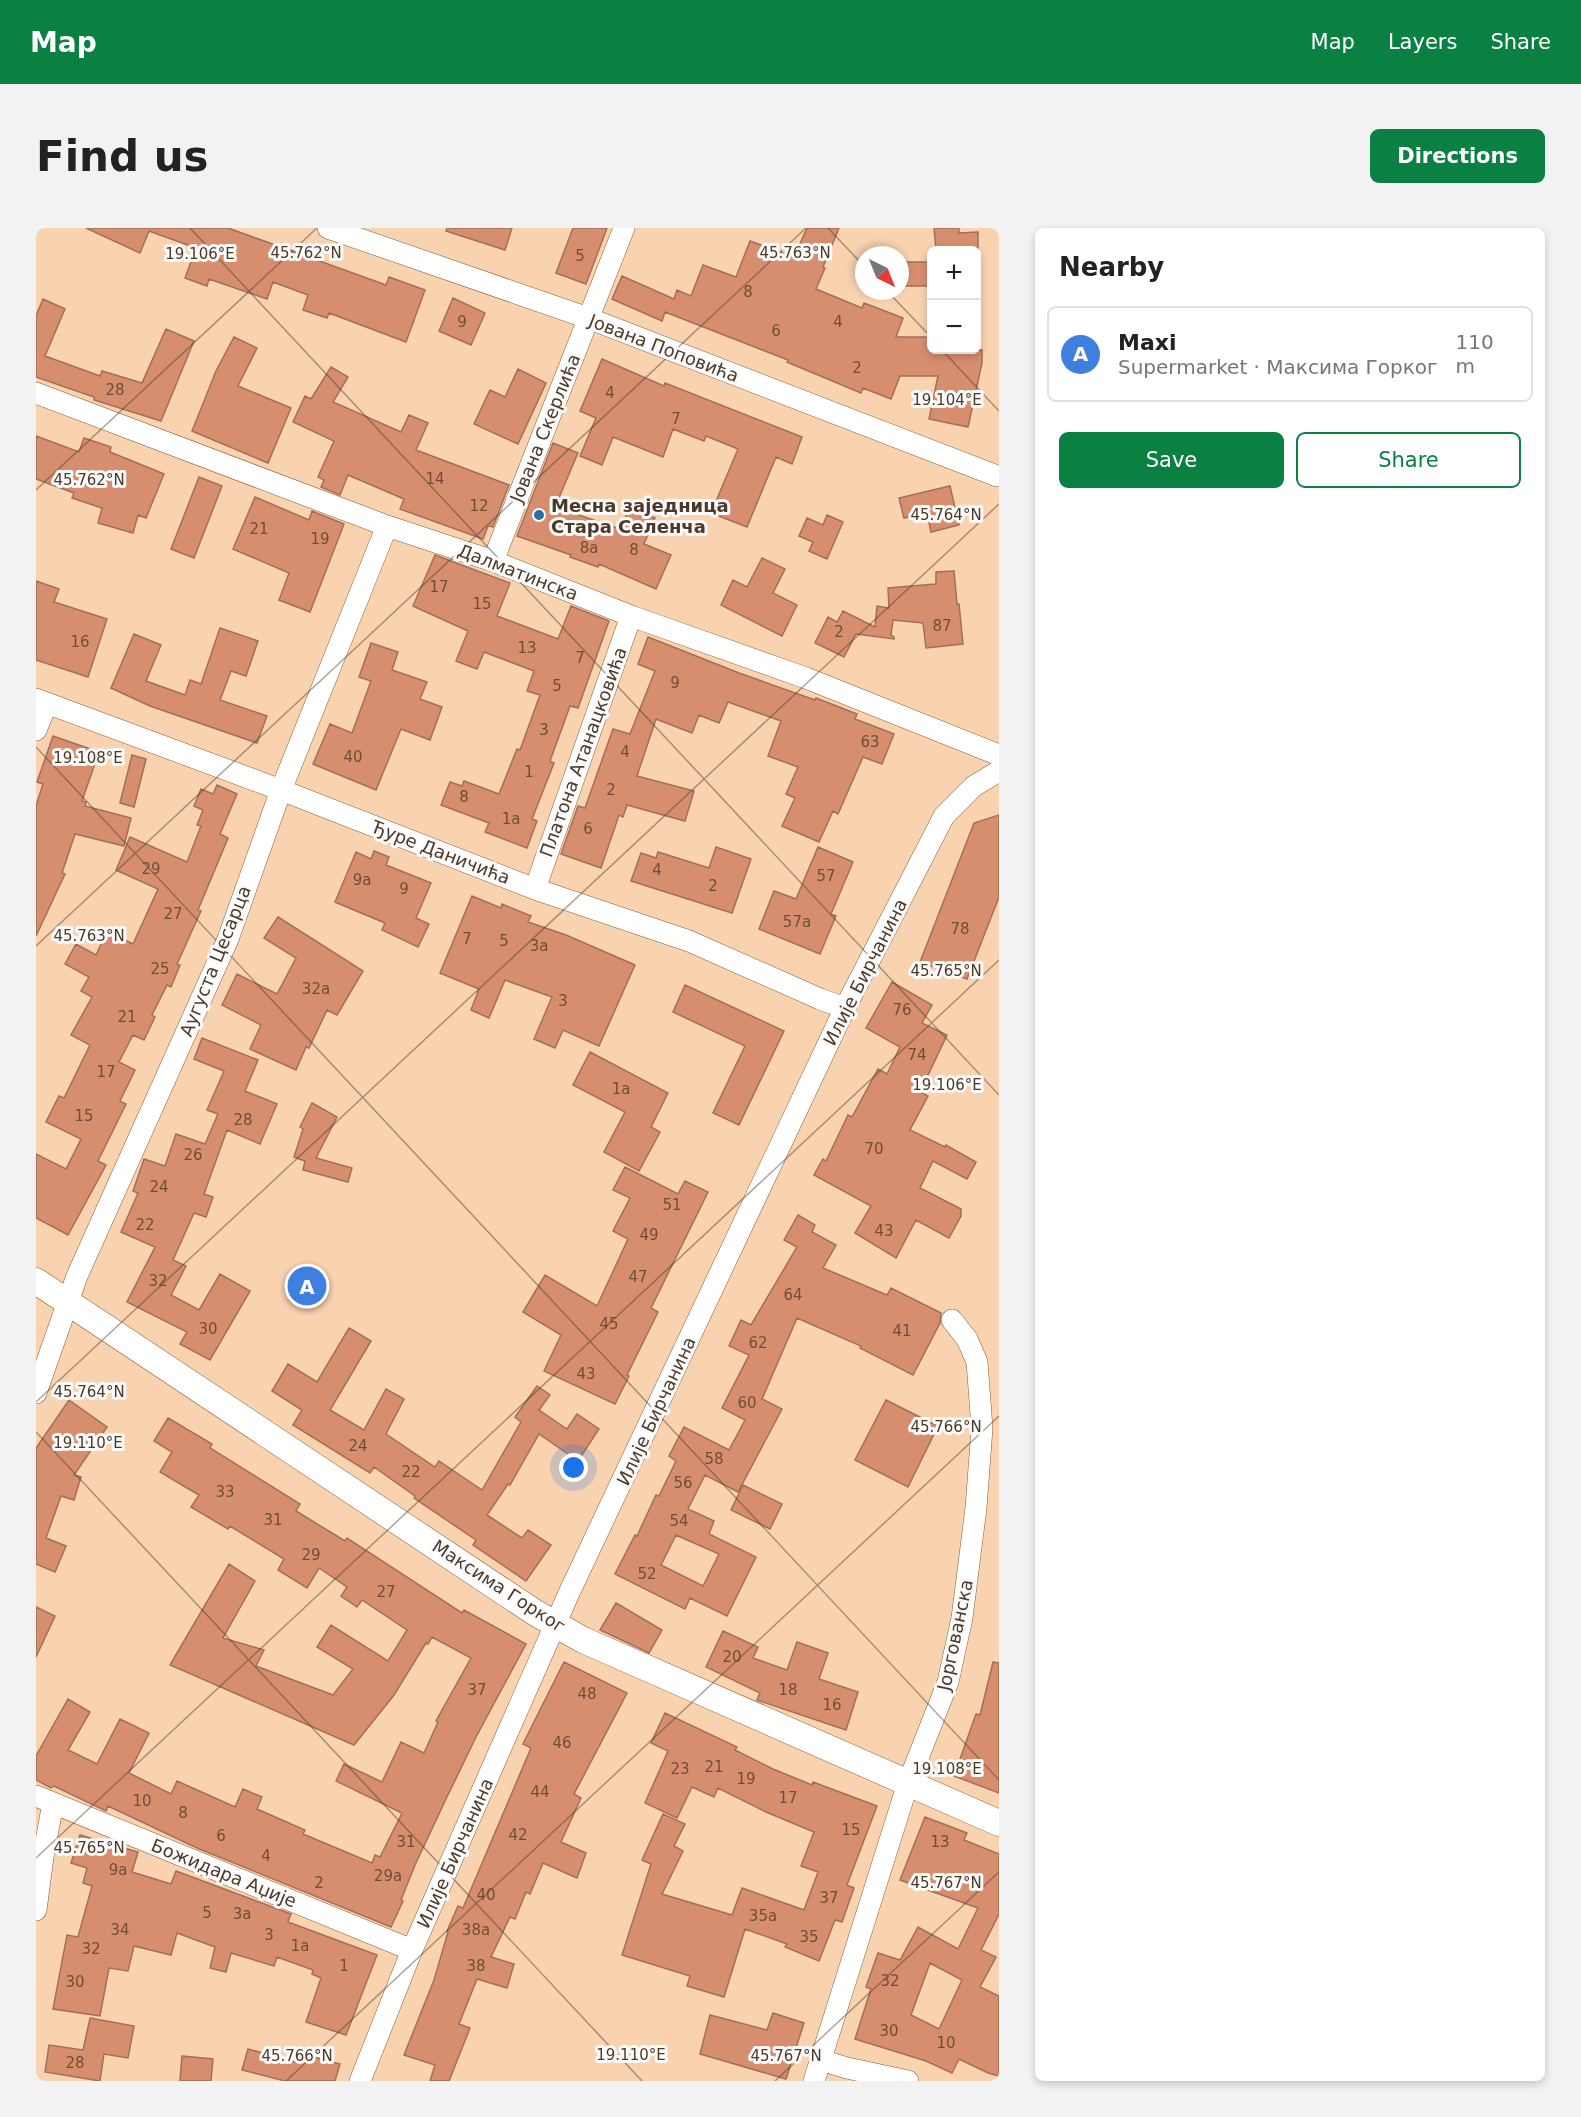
<!DOCTYPE html>
<html lang="en">
<head>
<meta charset="utf-8">
<style>
  :root { --surface:#fff; --page:#f2f2f2; --text:#222; --muted:#767676; --line:#e0e0e0; --accent:#0b8043 }
  body { margin:0; font-family:"DejaVu Sans",sans-serif; background:var(--page); color:var(--text) }
  .controls { position:absolute; right:18px; top:18px; display:grid; overflow:hidden; border-radius:9px; box-shadow:0 3px 9px #0003 }
  .controls button { width:54px; height:54px; display:grid; place-items:center; padding:0; border:0; border-bottom:2px solid var(--line); background:var(--surface); color:var(--text); font:30px sans-serif }
  .compass { position:absolute; left:819px; top:18px; width:54px; height:54px; border-radius:50%; background:var(--surface); box-shadow:0 3px 9px #0003; rotate:137deg }
  .you { position:absolute; left:538px; top:1240px; width:21px; height:21px; margin:-15px; border:4px solid #fff; border-radius:50%; background:#1a73e8; box-shadow:0 0 0 9px #1a73e833 }
  .badge { display:grid; place-items:center; width:39px; height:39px; border-radius:50%; background:var(--accent); color:#fff; font-size:20px; font-weight:700 }
  .pin { position:absolute; translate:-50% -50%; border:3px solid #fff; box-shadow:0 2px 6px #0006 }
  .list { margin:0; padding:0; list-style:none }
  h2 { display:flex; justify-content:space-between; align-items:center; height:78px; margin:0; padding:0 24px; font-size:26px }
  h2 small { font-size:20px; font-weight:400; color:var(--muted) }
  .list li { display:grid; grid-template-columns:39px 1fr auto; gap:18px; align-items:center; box-sizing:border-box; height:96px; margin:0 12px 12px; padding:0 12px; border:2px solid var(--line); border-radius:9px }
  .list b { display:block; font-size:22px; white-space:nowrap }
  .list p { margin:0; font-size:20px; white-space:nowrap; color:var(--muted) }
  .list em { font-size:20px; font-style:normal; color:var(--muted) }
  .actions { display:flex; gap:12px; padding:18px 24px }
  .actions a { flex:1; padding:14px 0; border:2px solid var(--accent); border-radius:9px; text-align:center; font-size:21px; color:var(--accent) }
  .actions .main { background:var(--accent); color:#fff }
  .map { position:relative; flex:none; width:963px; height:1853px; overflow:hidden; border-radius:9px }
  header { display:flex; align-items:center; gap:36px; box-sizing:border-box; height:84px; padding:0 30px; background:var(--accent); color:#fff }
  header strong { font-size:28px }
  nav { display:flex; gap:33px; margin-inline-start:auto; font-size:21px }
  .intro { display:flex; align-items:center; justify-content:space-between; box-sizing:border-box; height:144px; padding:0 36px }
  h1 { margin:0; font-size:42px }
  .button { padding:15px 27px; border-radius:9px; background:var(--accent); color:#fff; font-size:21px; font-weight:700 }
  main { display:flex; gap:36px; padding:0 36px }
  aside { flex:1; background:var(--surface); border-radius:9px; box-shadow:0 3px 9px #0003 }
  .map>svg:first-child { display:block }
  .building { fill:#d78e6f; stroke:#a56e57; stroke-width:1.5; fill-rule:evenodd }
  .lines { fill:none; stroke-linecap:round; stroke-linejoin:round }
  .minor-casing { stroke:#885e35; stroke-width:22 }
  .tertiary-casing { stroke:#885e35; stroke-width:27 }
  .minor { stroke:#fff; stroke-width:21 }
  .tertiary { stroke:#fff; stroke-width:26 }
  .ticks { fill:none; stroke:#4c3927; stroke-width:1.5; stroke-opacity:0.45 }
  .poi-dot { fill:#2871a5; stroke:#fbfbfb; stroke-width:2 }
  .labels { text-anchor:middle; dominant-baseline:central; stroke-width:6; stroke-linejoin:round; paint-order:stroke }
  .number-label { font-size:15px; fill:#6f4e39 }
  .street-label { font-size:18px; fill:#4c3927; stroke:#fbfbfb }
  .poi-label { font-size:18px; font-weight:bold; fill:#4c3927; stroke:#fbfbfb; text-anchor:start }
  .ticks-label { font-size:15px; text-anchor:middle; fill:#4c3927; stroke:#fbfbfb; stroke-width:6; stroke-linejoin:round; paint-order:stroke }
</style>
</head>
<body>
<header>
<strong>Map</strong>
<nav><a>Map</a><a>Layers</a><a>Share</a></nav>
</header>
<div class="intro"><h1>Find us</h1><a class="button">Directions</a></div>
<main>
<div class="map">
<svg width="963" height="1853" viewBox="0 0 963 1853">
  <rect width="100%" height="100%" fill="#f9d2b0"/>
  <path class="building" d="M50 0H192L350 57 353 49 389 62 370 114 293 85 291 90 267 82 272 67 237 54 231 71 173 51 171 58 149 50 160 20 113 3 104 25Z
    M411 0H476L469 22 410 3Z
    M537 0H571L550 56 520 45Z
    M771 0H803L787 39 789 40 780 61 826 80 828 75 867 90 860 109H896V122H946V135L932 199 893 191 902 148H864L855 171 827 160 825 165 751 134 752 132 629 84 626 93 576 71 586 48 638 71 641 62 655 68 667 37 700 49 714 13 758 29Z
    M898 0H923V5L942 4V22H900Z
    M864 34H895V58H864Z
    M417 70 449 85 435 117 403 103Z
    M7 71 29 81 9 128 64 148 66 143 106 155 130 101 158 113 125 193 58 172V169L0 149V88Z
    M198 109 221 120 202 158 255 180 232 235 156 203 180 143Z
    M566 131 628 158 629 155 766 209 756 236 740 229 711 299 675 285 702 221 670 208 668 213 637 201 627 229 577 209 566 237 544 228 560 190 544 183Z
    M295 139 312 149 297 174 365 204 373 187 392 195 380 222 473 257 457 299 452 298 447 311 364 281 368 271 312 247 304 267 285 259 288 252 282 249 298 213 257 194 269 168 275 171Z
    M482 141 510 155 482 216 438 196 454 162 469 169Z
    M0 208 43 224 48 210 75 219 74 224 128 246 110 290 102 287 97 305 62 295 66 280 36 270 38 265 0 251Z
    M517 215 542 225 519 279 584 301 594 279 619 290 608 316 635 327 620 361 563 336 562 339 534 329 535 327 481 308Z
    M163 249 186 258 158 330 135 321Z
    M914 258 923 297 895 304 891 285 868 290 863 270Z
    M219 269 273 292 276 283 308 296 274 384 243 372 253 345 197 321Z
    M791 287 807 294 791 331 773 323 777 314 763 308 771 290 787 297Z
    M399 327 474 355 461 388 522 411 535 378 573 393 542 480 534 478 514 533 518 535 496 591 501 593 491 620 449 604 453 595 405 577 414 554 426 558 428 553 463 566 481 521 484 522 504 467 491 463 498 443 448 424 441 441 420 433 432 403 377 378Z
    M726 330 749 341 737 365 761 377 746 408 685 377 697 352 711 359Z
    M918 343 921 376H923L927 416 890 420 887 395 857 392 855 407 858 409V411L820 406 808 429 779 415 792 389 801 394 807 383 839 399 841 378 853 380 852 360 900 356V344Z
    M0 353 23 361 18 374 71 391 52 449 0 432Z
    M184 400 222 413 210 448 195 443 184 472 231 488 221 515 114 478 75 460 98 406 125 417 110 453 149 467 154 452 165 456Z
    M612 409 703 445 779 472 780 470 821 486 819 491 858 506 846 536 827 529 802 586 797 583 783 614 746 598 759 570 750 566 762 539 732 528 745 493 692 474 683 495 663 487 656 505 620 491 601 548 658 563 649 593 591 577 587 589 583 587 565 640 525 626 542 578 549 580 577 501 594 506 619 443 602 436Z
    M335 415 362 424 356 442 391 454 384 471 406 479 394 512 365 501 340 562 277 536 294 496 316 505 335 453 323 449Z
    M17 508 63 524 46 573 50 574 49 578 95 590 88 618 39 606 26 645 29 646 0 708V578L7 556 1 554Z
    M96 527 110 531 98 579 84 575Z
    M181 557 201 566 184 606 192 610 162 682 165 683 141 736 144 737 135 759 131 757 116 787 119 789 108 812 97 807 83 834 99 842 84 873 90 876 62 933 70 937 32 1007 0 990V926L30 941 45 911 10 894 23 868 28 870 54 817 35 807 56 769 45 763 53 749 29 736 40 716 60 727 71 703 97 716 122 661 80 642 94 609 151 634 165 598 161 597 167 582 158 578 165 561 177 566Z
    M963 587V669L931 751 884 734 938 595Z
    M680 619 715 631 696 685 595 653 605 625 620 630 622 624 673 640Z
    M782 619 817 634 795 686 800 688 784 726 723 701 738 663 760 671Z
    M338 623 353 629 350 637 395 655 380 690 393 696 382 719 346 702 349 695 299 674 320 624 335 631Z
    M436 668 465 680 466 676 495 688 492 694 530 707 599 737 563 818 527 802 519 820 498 811 516 769 469 752 453 790 435 782 443 761 404 745Z
    M242 689 327 743 301 787 291 782 273 820 270 819 260 842 214 821 225 797 186 777 201 746 241 766 260 730 228 710Z
    M856 754 896 777 886 795 911 807 884 864 892 868 874 902 909 919 910 917 940 934 931 951 897 933 884 960 925 981V988L913 1010 880 992 860 1030 819 1005 835 978 778 947 787 931 790 933 812 887 816 889 842 841 851 846 864 819 830 800Z
    M649 757 748 803 703 897 677 885 709 818 637 784Z
    M166 810 222 832 209 863 241 876 224 916 191 902 168 966 177 969 170 989 158 985 137 1032 150 1038 135 1067 163 1082 184 1046 214 1063 174 1132 144 1116 151 1104 91 1074 119 1019 85 1004 102 965 97 963 108 931 129 938 140 906 169 916 182 886 171 882 188 843 158 831Z
    M554 824 632 865 615 899 624 904 603 943 568 924 589 884 537 857Z
    M276 875 301 889 280 930 316 940 312 954 267 942 269 933 258 929 267 901 264 899Z
    M589 939 642 966 649 953 672 964 615 1080 622 1084 591 1147 593 1148 579 1176 508 1143 525 1107 487 1084 509 1047 561 1078 592 1011 577 1003 594 970 577 962Z
    M762 987 779 997 776 1004 800 1017 787 1040 851 1067 855 1060 905 1085 904 1095 877 1147 824 1120 825 1118 761 1090 726 1171 746 1181 702 1264 669 1247 652 1281 678 1293 673 1306 720 1329 691 1388 654 1370 649 1381 579 1346 599 1307 601 1308 620 1267 623 1268 640 1233 633 1228 648 1199 693 1222 709 1192 686 1180 713 1127 693 1118 705 1092 715 1097 761 1019 748 1012ZM640 1307 683 1326 667 1358 625 1337Z
    M313 1100 335 1113 294 1182 328 1202 350 1161 368 1171 350 1206 399 1239 403 1233 446 1262 485 1194 479 1189 501 1158 514 1167 503 1182 531 1201 541 1186 563 1201 542 1233 503 1206 474 1257 472 1256 451 1287 486 1310 492 1302 515 1317 490 1353 437 1317 440 1312 378 1270 379 1268 338 1239 334 1245 257 1197 266 1182 236 1163 252 1136 281 1154Z
    M33 1172 71 1199 38 1247 45 1249 38 1272 25 1268 10 1310 30 1318 19 1344 0 1336V1220Z
    M850 1172 902 1198 872 1259 819 1232Z
    M132 1190 176 1216 174 1220 264 1276 260 1283 309 1313 311 1310 426 1385 428 1382 490 1416 440 1509 410 1571 379 1637 365 1672 367 1673 355 1699 161 1620 72 1578 70 1583 18 1558 15 1560 0 1552V1528L32 1471 54 1484 32 1522 61 1536 84 1491 113 1505 93 1545 135 1566 141 1553 199 1579 207 1561 226 1569 221 1581 269 1602 267 1606 336 1635 339 1627 344 1629 366 1585 300 1553 308 1536 346 1554 365 1514 388 1525 402 1494 400 1493 435 1430 396 1409 392 1416 390 1415 358 1467 318 1517 134 1437 193 1336 219 1353 187 1410 228 1422 220 1438 297 1467 317 1441 281 1419 295 1397 352 1433 371 1402 326 1372 321 1379 305 1368 311 1359 283 1340 271 1360 242 1342 248 1331 194 1298 192 1301 155 1279 163 1267 124 1244 136 1224 118 1213Z
    M707 1257 746 1276 734 1301 695 1282Z
    M580 1375 626 1402 613 1425 564 1402Z
    M0 1379 19 1388 0 1429Z
    M687 1403 722 1419 717 1430 751 1442 761 1414 792 1425 783 1451 822 1464 810 1502 721 1472 724 1465 670 1439Z
    M528 1434 591 1465 538 1566 545 1570 525 1614 550 1625 541 1650 507 1635 494 1666 490 1664 479 1691 474 1689 455 1729 478 1736 471 1760 441 1751 423 1796 434 1800 413 1853H394L399 1837 368 1827 398 1752 412 1704 411 1703 422 1678 427 1680 495 1520 487 1516Z
    M957 1434 963 1435V1565L918 1548 940 1486 944 1487Z
    M629 1485 701 1519 699 1522 737 1541 776 1557 777 1554 841 1578 811 1657 818 1660 806 1694 799 1692 783 1733 749 1719 751 1716 709 1701 688 1769 651 1758 654 1748 586 1727 615 1636 606 1632 627 1586 649 1596 638 1618 647 1623 626 1666 696 1687 706 1660 768 1682 782 1644 765 1638 778 1604 730 1584 682 1560 678 1569 656 1559 641 1590 609 1575 632 1523 615 1515Z
    M889 1589 931 1605 928 1612 963 1626V1686L945 1722 960 1729 944 1759 963 1768V1848L952 1845 923 1831 916 1845 890 1833 819 1811 835 1761 830 1759 842 1725 864 1732 882 1699 922 1721 942 1680 864 1652ZM894 1735 926 1752 903 1801 875 1787Z
    M44 1607 102 1624 96 1644 135 1656 140 1643 255 1686 252 1694 341 1727 310 1807 270 1794 285 1750 276 1746 277 1742 241 1729 238 1738 195 1725 190 1744 174 1740 179 1719 141 1705 135 1727 98 1718 92 1743 73 1740 64 1788 17 1781 31 1707 42 1709 56 1658 47 1655 51 1640 35 1635Z
    M737 1785 768 1795 750 1851 664 1826 674 1787 731 1802Z
    M54 1790 98 1798 92 1830 68 1826 64 1853 9 1844 13 1817 47 1822Z
    M212 1821 260 1834 263 1825 304 1836 299 1853H249L206 1842Z
    M146 1828 177 1831 175 1853H144Z"/>
  <g class="lines">
    <g class="minor-casing">
      <path id="minor" d="M292 0 552 90 961 248
        M0 165 351 298 457 333 595 388 770 450 963 527
        M457 333 588 0
        M0 471 245 562 499 661 653 713 784 771 809 780
        M0 502 11 475
        M499 661 595 388
        M0 1165 41 1048 192 711 245 562 351 298
        M0 1568 376 1722
        M0 1682 7 1629 17 1575
        M785 1832 811 1840 872 1853
        M324 1853 376 1722 533 1365 809 780 908 588 938 558 963 543
        M778 1853 872 1555 912 1454 926 1390 940 1280 946 1200 941 1134 931 1111 916 1092"/>
    </g>
    <g class="tertiary-casing">
      <path id="tertiary" d="M0 1053 498 1384 547 1412 963 1595"/>
    </g>
    <use href="#minor" class="minor"/>
    <use href="#tertiary" class="tertiary"/>
  </g>
  <path class="ticks" d="M154 0 963 867M792 0 828 38M851 63 896 110M906 122 963 183M0 262 281 0M0 519 963 1552M0 718 770 0M0 1174 963 276M0 1204 606 1853M0 1630 963 732M250 1853 963 1188M739 1853 963 1644"/>
  <circle class="poi-dot" cx="503" cy="287" r="6"/>
  <g class="labels">
    <g class="number-label">
      <text x="544" y="28">5</text>
      <text x="712" y="64">8</text>
      <text x="426" y="94">9</text>
      <text x="802" y="94">4</text>
      <text x="740" y="103">6</text>
      <text x="821" y="140">2</text>
      <text x="79" y="162">28</text>
      <text x="574" y="165">4</text>
      <text x="640" y="191">7</text>
      <text x="399" y="251">14</text>
      <text x="443" y="278">12</text>
      <text x="223" y="301">21</text>
      <text x="284" y="311">19</text>
      <text x="553" y="320">8a</text>
      <text x="598" y="322">8</text>
      <text x="403" y="359">17</text>
      <text x="446" y="376">15</text>
      <text x="906" y="398">87</text>
      <text x="803" y="404">2</text>
      <text x="44" y="414">16</text>
      <text x="491" y="420">13</text>
      <text x="544" y="430">7</text>
      <text x="639" y="455">9</text>
      <text x="521" y="458">5</text>
      <text x="508" y="502">3</text>
      <text x="834" y="514">63</text>
      <text x="589" y="524">4</text>
      <text x="317" y="529">40</text>
      <text x="493" y="544">1</text>
      <text x="575" y="562">2</text>
      <text x="428" y="569">8</text>
      <text x="475" y="591">1a</text>
      <text x="552" y="601">6</text>
      <text x="115" y="641">29</text>
      <text x="621" y="642">4</text>
      <text x="790" y="648">57</text>
      <text x="326" y="652">9a</text>
      <text x="677" y="658">2</text>
      <text x="368" y="661">9</text>
      <text x="137" y="686">27</text>
      <text x="761" y="694">57a</text>
      <text x="924" y="701">78</text>
      <text x="431" y="711">7</text>
      <text x="468" y="713">5</text>
      <text x="503" y="718">3a</text>
      <text x="124" y="741">25</text>
      <text x="280" y="761">32a</text>
      <text x="527" y="773">3</text>
      <text x="866" y="782">76</text>
      <text x="91" y="789">21</text>
      <text x="881" y="827">74</text>
      <text x="70" y="844">17</text>
      <text x="585" y="861">1a</text>
      <text x="48" y="888">15</text>
      <text x="207" y="892">28</text>
      <text x="838" y="921">70</text>
      <text x="157" y="927">26</text>
      <text x="123" y="959">24</text>
      <text x="636" y="977">51</text>
      <text x="109" y="997">22</text>
      <text x="848" y="1003">43</text>
      <text x="613" y="1007">49</text>
      <text x="602" y="1049">47</text>
      <text x="122" y="1053">32</text>
      <text x="757" y="1067">64</text>
      <text x="573" y="1096">45</text>
      <text x="172" y="1101">30</text>
      <text x="866" y="1103">41</text>
      <text x="722" y="1115">62</text>
      <text x="550" y="1146">43</text>
      <text x="711" y="1175">60</text>
      <text x="322" y="1218">24</text>
      <text x="678" y="1231">58</text>
      <text x="375" y="1244">22</text>
      <text x="647" y="1255">56</text>
      <text x="189" y="1264">33</text>
      <text x="237" y="1292">31</text>
      <text x="643" y="1293">54</text>
      <text x="275" y="1327">29</text>
      <text x="611" y="1346">52</text>
      <text x="350" y="1364">27</text>
      <text x="696" y="1429">20</text>
      <text x="441" y="1462">37</text>
      <text x="752" y="1462">18</text>
      <text x="551" y="1466">48</text>
      <text x="796" y="1477">16</text>
      <text x="526" y="1515">46</text>
      <text x="678" y="1539">21</text>
      <text x="644" y="1541">23</text>
      <text x="710" y="1551">19</text>
      <text x="504" y="1564">44</text>
      <text x="752" y="1570">17</text>
      <text x="106" y="1573">10</text>
      <text x="147" y="1585">8</text>
      <text x="815" y="1602">15</text>
      <text x="482" y="1607">42</text>
      <text x="185" y="1608">6</text>
      <text x="370" y="1614">31</text>
      <text x="904" y="1614">13</text>
      <text x="230" y="1628">4</text>
      <text x="82" y="1642">9a</text>
      <text x="352" y="1648">29a</text>
      <text x="283" y="1655">2</text>
      <text x="450" y="1667">40</text>
      <text x="793" y="1670">37</text>
      <text x="171" y="1685">5</text>
      <text x="206" y="1686">3a</text>
      <text x="727" y="1688">35a</text>
      <text x="84" y="1702">34</text>
      <text x="440" y="1702">38a</text>
      <text x="233" y="1707">3</text>
      <text x="773" y="1709">35</text>
      <text x="264" y="1718">1a</text>
      <text x="55" y="1721">32</text>
      <text x="308" y="1738">1</text>
      <text x="440" y="1738">38</text>
      <text x="854" y="1753">32</text>
      <text x="39" y="1754">30</text>
      <text x="853" y="1803">30</text>
      <text x="910" y="1815">10</text>
      <text x="39" y="1835">28</text>
    </g>
    <g class="street-label">
      <text transform="translate(628 120) rotate(21)">Јована Поповића</text>
      <text transform="translate(509 200) rotate(-68)">Јована Скерлића</text>
      <text transform="translate(482 344) rotate(21)">Далматинска</text>
      <text transform="translate(547 524) rotate(-70)">Платона Атанацковића</text>
      <text transform="translate(405 624) rotate(21)">Ђуре Даничића</text>
      <text transform="translate(179 733) rotate(-68)">Аугуста Цесарца</text>
      <text transform="translate(829 744) rotate(-63)">Илије Бирчанина</text>
      <text transform="translate(620 1183) rotate(-65)">Илије Бирчанина</text>
      <text transform="translate(463 1358) rotate(33)">Максима Горког</text>
      <text transform="translate(919 1407) rotate(-78)">Јоргованска</text>
      <text transform="translate(419 1625) rotate(-66)">Илије Бирчанина</text>
      <text transform="translate(188 1645) rotate(22)">Божидара Аџије</text>
    </g>
    <g class="poi-label">
      <text x="515" y="277">Месна заједница<tspan x="515" dy="21">Стара Селенча</tspan></text>
    </g>
  </g>
  <g class="ticks-label">
    <text x="270" y="30">45.762°N</text>
    <text x="759" y="30">45.763°N</text>
    <text x="164" y="31">19.106°E</text>
    <text x="911" y="177">19.104°E</text>
    <text x="53" y="257">45.762°N</text>
    <text x="910" y="292">45.764°N</text>
    <text x="52" y="535">19.108°E</text>
    <text x="53" y="713">45.763°N</text>
    <text x="910" y="748">45.765°N</text>
    <text x="911" y="862">19.106°E</text>
    <text x="53" y="1169">45.764°N</text>
    <text x="910" y="1204">45.766°N</text>
    <text x="52" y="1220">19.110°E</text>
    <text x="911" y="1546">19.108°E</text>
    <text x="53" y="1625">45.765°N</text>
    <text x="910" y="1660">45.767°N</text>
    <text x="595" y="1832">19.110°E</text>
    <text x="261" y="1833">45.766°N</text>
    <text x="750" y="1833">45.767°N</text>
  </g>
</svg>
<div class="controls">
<button>+</button>
<button>−</button>
</div>
<svg class="compass" viewBox="-18 -18 36 36"><path d="M0-13l5 13h-10z" fill="#e53935"/><path d="M0 13l5-13h-10z" fill="#767676"/></svg>
<div class="you"></div>
<div class="pin badge" style="left:271px;top:1058px;background:#3f7fe0">A</div>
</div>
<aside>
<h2>Nearby<small></small></h2>
<ul class="list">
<li><span class="badge" style="background:#3f7fe0">A</span><div><b>Maxi</b><p>Supermarket · Максима Горког</p></div><em>110 m</em></li>
</ul>
<div class="actions"><a class="main">Save</a><a>Share</a></div>
</aside>
</main>
</body>
</html>
